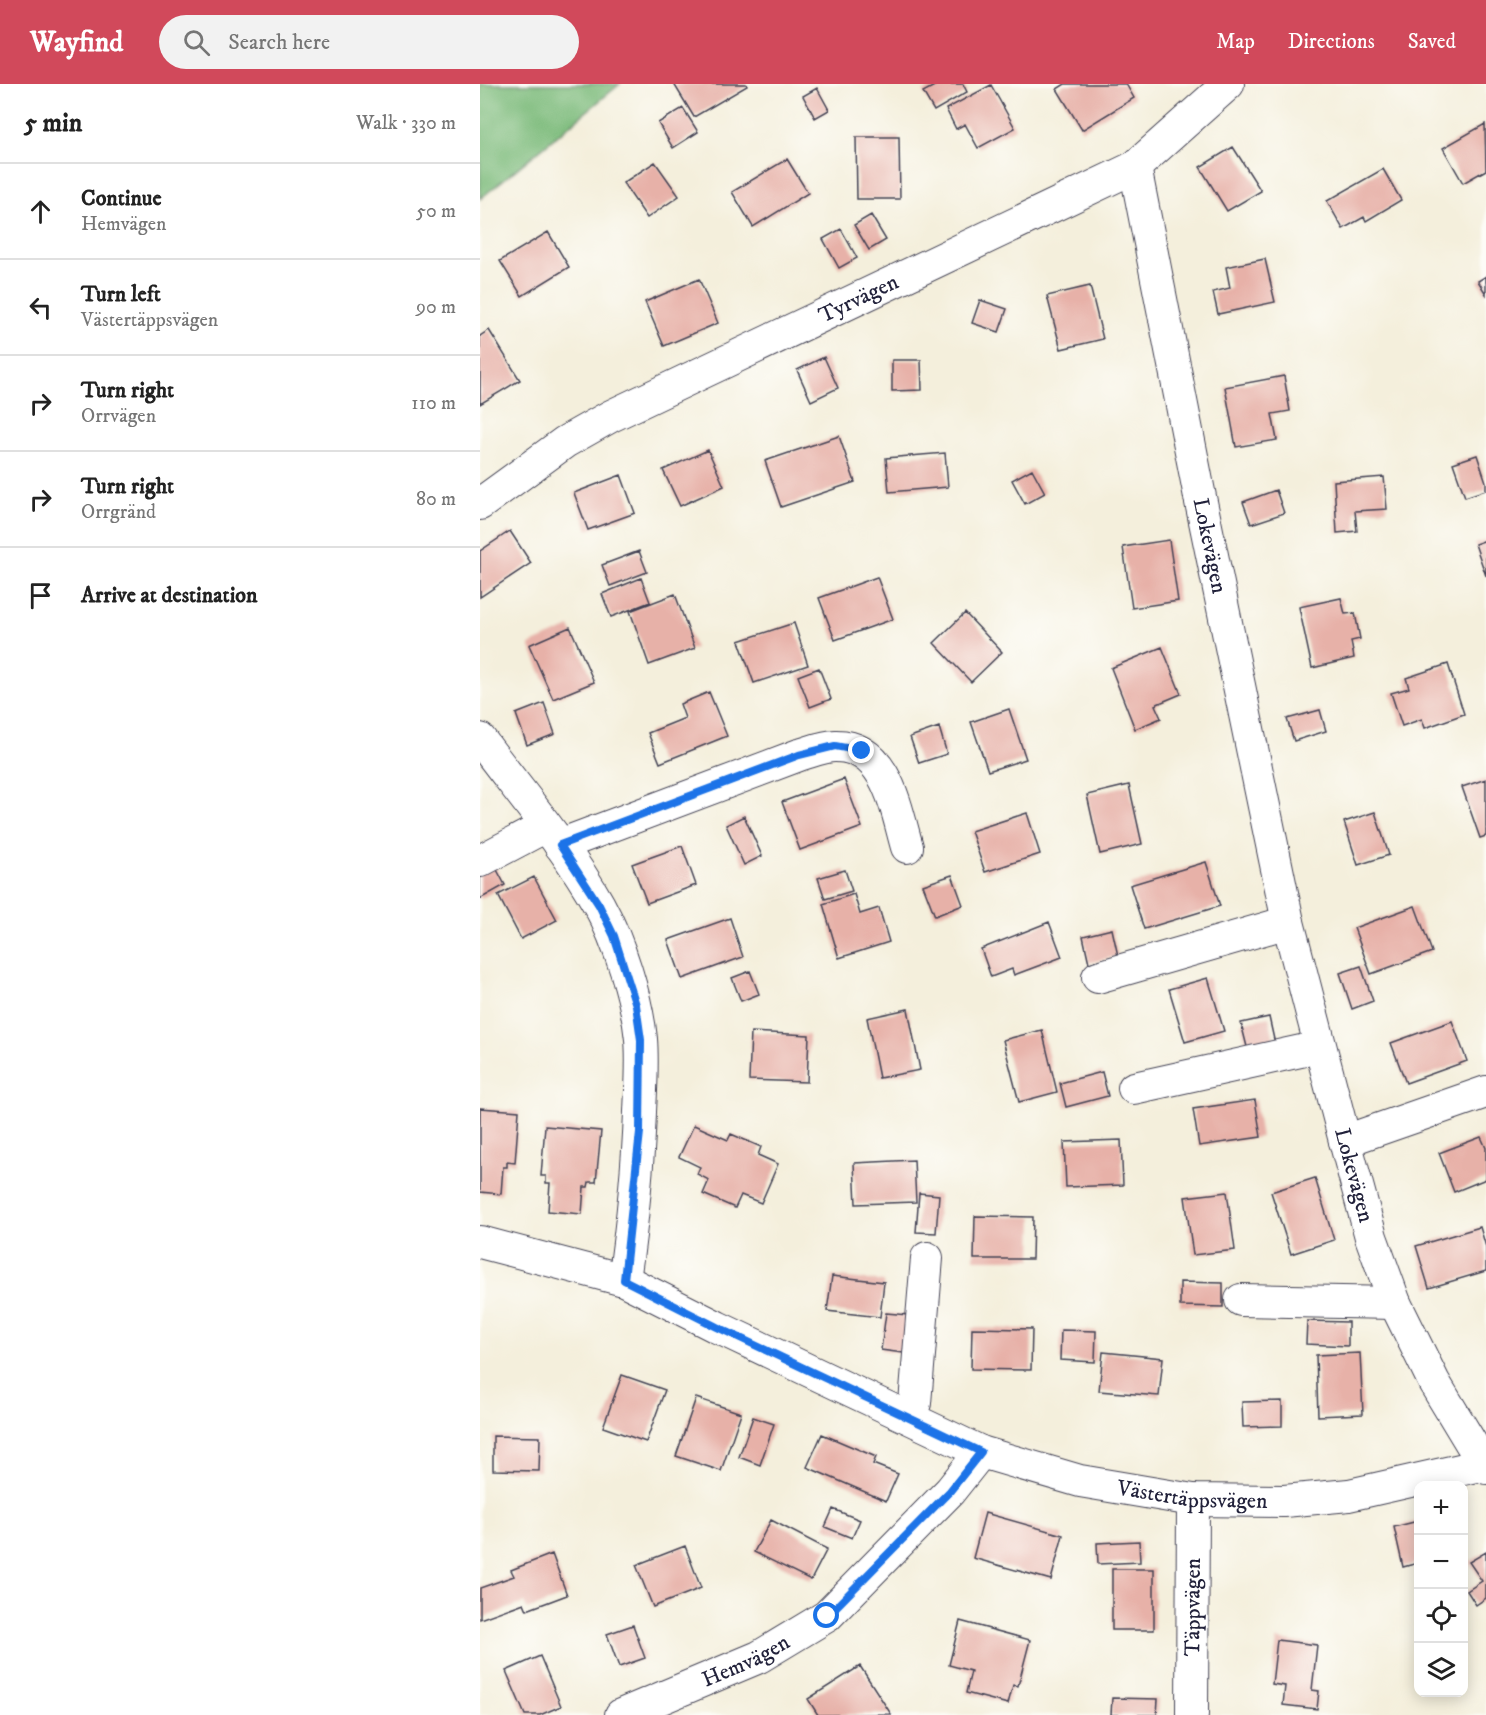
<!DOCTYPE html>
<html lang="en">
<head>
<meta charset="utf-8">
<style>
  :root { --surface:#fff; --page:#f2f2f2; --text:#222; --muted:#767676; --line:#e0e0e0; --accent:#d1495b }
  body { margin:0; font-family:"IM FELL DW Pica",serif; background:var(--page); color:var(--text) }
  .controls { position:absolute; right:18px; bottom:18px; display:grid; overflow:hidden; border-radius:12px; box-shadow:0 3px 15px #0003 }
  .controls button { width:54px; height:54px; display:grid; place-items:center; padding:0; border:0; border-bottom:2px solid var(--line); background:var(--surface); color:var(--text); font:30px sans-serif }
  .stop { position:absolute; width:18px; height:18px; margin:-14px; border:4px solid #1a73e8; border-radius:50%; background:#fff }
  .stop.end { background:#1a73e8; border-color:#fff; box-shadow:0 2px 6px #0008 }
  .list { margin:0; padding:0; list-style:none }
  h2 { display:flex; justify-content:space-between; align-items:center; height:78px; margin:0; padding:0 24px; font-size:26px }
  h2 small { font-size:20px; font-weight:400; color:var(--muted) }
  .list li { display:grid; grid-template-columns:39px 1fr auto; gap:18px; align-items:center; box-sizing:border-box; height:96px; padding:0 24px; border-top:2px solid var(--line) }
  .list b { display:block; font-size:22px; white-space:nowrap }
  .list p { margin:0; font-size:20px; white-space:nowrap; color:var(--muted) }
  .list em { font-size:20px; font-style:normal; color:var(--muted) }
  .icon { flex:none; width:33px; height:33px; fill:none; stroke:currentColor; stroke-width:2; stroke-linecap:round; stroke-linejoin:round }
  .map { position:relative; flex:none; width:1006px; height:1631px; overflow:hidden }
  header { display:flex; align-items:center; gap:36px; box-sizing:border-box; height:84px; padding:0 30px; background:var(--accent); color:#fff }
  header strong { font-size:28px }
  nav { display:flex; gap:33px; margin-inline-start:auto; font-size:21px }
  .search { width:420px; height:54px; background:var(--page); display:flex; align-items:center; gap:15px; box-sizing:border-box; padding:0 21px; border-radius:33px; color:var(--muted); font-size:22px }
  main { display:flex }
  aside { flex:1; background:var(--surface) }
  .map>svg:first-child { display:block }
  .forest { fill:#7ebc7d; stroke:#506f5c; stroke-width:1.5 }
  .building { fill:#e7b1a8 }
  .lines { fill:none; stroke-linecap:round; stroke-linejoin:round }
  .minor-casing { stroke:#424153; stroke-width:34 }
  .minor { stroke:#fff; stroke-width:32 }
  .route { stroke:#1a73e8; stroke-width:8 }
  .labels { text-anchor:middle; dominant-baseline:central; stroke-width:6; stroke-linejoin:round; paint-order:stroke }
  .street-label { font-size:22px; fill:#22223b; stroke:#fdfcf7 }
</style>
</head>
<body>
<header>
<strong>Wayfind</strong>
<div class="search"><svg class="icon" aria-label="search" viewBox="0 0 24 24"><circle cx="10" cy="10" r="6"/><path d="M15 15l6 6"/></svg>Search here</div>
<nav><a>Map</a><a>Directions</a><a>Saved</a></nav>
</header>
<main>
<aside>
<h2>5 min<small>Walk · 330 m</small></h2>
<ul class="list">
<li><svg class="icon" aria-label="ahead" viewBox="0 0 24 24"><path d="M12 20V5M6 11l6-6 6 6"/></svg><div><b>Continue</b><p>Hemvägen</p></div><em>50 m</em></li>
<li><svg class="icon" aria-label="left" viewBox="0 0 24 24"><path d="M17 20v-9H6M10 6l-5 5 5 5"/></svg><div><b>Turn left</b><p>Västertäppsvägen</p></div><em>90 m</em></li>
<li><svg class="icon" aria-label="right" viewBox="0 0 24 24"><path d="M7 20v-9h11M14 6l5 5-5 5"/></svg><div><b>Turn right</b><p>Orrvägen</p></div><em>110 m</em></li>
<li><svg class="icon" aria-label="right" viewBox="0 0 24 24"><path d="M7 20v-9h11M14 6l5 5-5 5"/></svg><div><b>Turn right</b><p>Orrgränd</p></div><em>80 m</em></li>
<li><svg class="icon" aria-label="arrive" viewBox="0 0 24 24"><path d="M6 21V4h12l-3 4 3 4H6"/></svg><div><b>Arrive at destination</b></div></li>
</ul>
</aside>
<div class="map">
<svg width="1006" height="1631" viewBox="0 0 1006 1631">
  <rect width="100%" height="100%" fill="#fdfcf7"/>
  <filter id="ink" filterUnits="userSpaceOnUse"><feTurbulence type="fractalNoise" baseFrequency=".0167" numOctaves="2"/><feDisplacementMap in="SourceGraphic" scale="12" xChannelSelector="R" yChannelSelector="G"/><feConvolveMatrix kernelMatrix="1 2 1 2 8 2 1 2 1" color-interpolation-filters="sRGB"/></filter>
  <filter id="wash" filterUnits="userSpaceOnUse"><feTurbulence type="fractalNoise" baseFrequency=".008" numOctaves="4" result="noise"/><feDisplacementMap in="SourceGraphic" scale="24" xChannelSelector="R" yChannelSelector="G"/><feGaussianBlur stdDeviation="1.35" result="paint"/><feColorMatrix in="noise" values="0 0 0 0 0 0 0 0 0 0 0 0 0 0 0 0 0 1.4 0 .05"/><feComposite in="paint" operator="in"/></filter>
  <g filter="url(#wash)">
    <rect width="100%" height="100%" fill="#f4efdc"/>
    <path class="forest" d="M0 0H140L0 115Z"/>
    <g id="blocks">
      <path class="building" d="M194 0H266L267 2 214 33Z
        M458 0H483L487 8 454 27 443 8Z
        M585 0H646L654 14 602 46 577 5Z
        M511 1 535 44 498 64 485 40 476 45 466 25Z
        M337 4 349 26 335 34 323 12Z
        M203 24 218 48 193 64 178 39Z
        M1005 40 1006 86 983 99 963 64Z
        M376 53H419L420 115H377Z
        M753 63 781 107 747 127 720 83Z
        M307 75 328 109 273 143 252 108Z
        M175 78 199 112 167 134 143 99Z
        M903 85 921 116 886 137 884 133 863 145 847 117Z
        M391 131 406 156 389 166 374 141Z
        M361 145 377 174 359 184 343 155Z
        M68 148 89 183 42 212 20 177Z
        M785 175 795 218 738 230 733 208 750 204 746 183Z
        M1006 192V210L998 197Z
        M219 195 238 239 184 262 165 218Z
        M610 202 623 255 581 265 567 212Z
        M500 216 527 225 519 248 492 239Z
        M9 246 40 296 0 320V252Z
        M344 273 358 304 331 317 317 286Z
        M412 276H441L442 306 412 307Z
        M804 292 810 327 792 330 797 356 756 363 745 303Z
        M359 352 375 398 301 423 285 377Z
        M228 366 244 402 200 422 183 386Z
        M465 369 468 403 409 408 406 374Z
        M997 371 1006 398V406L985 413 973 379Z
        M552 385 565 409 545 420 532 396Z
        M141 391 155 429 108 446 94 409Z
        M904 393 907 425 875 427 877 447 857 449 854 397Z
        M796 406 804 429 771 440 763 418Z
        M30 447 51 479 0 513V467Z
        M689 456 698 517 652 524 643 463Z
        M1006 456V492L995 460Z
        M159 467 167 488 130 502 122 481Z
        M397 493 413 535 355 556 339 514Z
        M161 494 170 518 131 533 122 510Z
        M195 510 215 564 169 581 150 527Z
        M861 514 865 530 875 529 880 555 871 557 874 574 832 584 819 523Z
        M485 529 522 568 491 598 454 559Z
        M314 539 328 581 274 599 259 557Z
        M90 543 114 598 73 615 49 561Z
        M682 563 701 610 675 621 681 634 655 645 631 584Z
        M968 580 984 630 945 644 942 635 922 642 911 609 929 604 926 594Z
        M339 584 351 615 330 623 318 592Z
        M229 608 247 652 180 679 168 649 205 634 200 620Z
        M64 619 75 650 47 661 36 630Z
        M529 625 546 675 508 687 491 638Z
        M840 626 846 647 814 657 807 635Z
        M459 643 467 670 439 679 430 653Z
        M364 695 382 743 320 766 302 718Z
        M1006 695V752L1000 754 982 703Z
        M649 701 662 760 620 770 607 711Z
        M895 728 909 771 878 781 864 738Z
        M547 729 560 770 505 788 491 747Z
        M264 732 282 772 264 781 246 741Z
        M202 762 216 801 167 819 152 780Z
        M726 778 740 822 664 845 650 801Z
        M15 782 25 801 0 815V790Z
        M365 786 372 807 345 815 338 794Z
        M472 791 483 821 455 832 443 801Z
        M54 793 77 836 41 855 18 811Z
        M374 810 380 830 399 824 409 858 359 874 343 820Z
        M935 822 952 868 891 890 874 844Z
        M250 834 263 873 202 895 188 856Z
        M569 838 582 873 534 891 532 885 511 893 501 865Z
        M632 845 638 872 609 879 603 852Z
        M881 882 893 917 872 925 860 889Z
        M270 887 279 910 261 917 252 894Z
        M728 894 744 947 705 958 689 905Z
        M428 925 440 986 399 994 387 934Z
        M789 933 795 960 768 967 761 939Z
        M972 937 987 977 926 999 911 959Z
        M562 946 577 1008 539 1018 523 956Z
        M271 948 329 951 327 998 269 996Z
        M622 988 628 1012 586 1023 580 999Z
        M775 1016 781 1053 719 1062 713 1025Z
        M0 1024 39 1027 35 1079 27 1078V1083H23L21 1110 0 1108Z
        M214 1041 248 1056 251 1050 281 1063 278 1071 298 1080 281 1119 261 1111 255 1124 223 1110 229 1096 217 1090 220 1083 199 1073Z
        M65 1042 121 1047 116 1098H109L108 1103H104L102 1130 68 1127 70 1099H66V1092H61Z
        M1001 1053 1006 1064V1095L974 1108 959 1069Z
        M641 1056 643 1101 586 1103 584 1058Z
        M434 1076 436 1118 376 1120 374 1079Z
        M835 1094 854 1156 811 1170 791 1108Z
        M747 1108 755 1166 713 1171 705 1113Z
        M439 1109 459 1111 456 1149 436 1148Z
        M495 1132 553 1133 552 1175H494Z
        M1000 1143 1006 1163V1187L949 1204 936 1162Z
        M352 1192 404 1198 400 1233 347 1227Z
        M700 1198 743 1199V1223L700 1222Z
        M406 1229 428 1231 423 1269 401 1266Z
        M827 1237 868 1238V1262L826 1260Z
        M492 1244 552 1245 551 1286 491 1285Z
        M581 1246 616 1247 615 1278 580 1276Z
        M623 1268 683 1274 679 1312 619 1307Z
        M880 1269 883 1330 838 1332 836 1271Z
        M142 1291 185 1306 166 1358 123 1343Z
        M216 1314 261 1329 241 1387 196 1372Z
        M802 1317V1342L763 1343 762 1318Z
        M273 1333 294 1340 280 1381 259 1373Z
        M342 1350 396 1373 393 1380 418 1390 406 1417 327 1383Z
        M13 1352 60 1353 59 1387 13 1386Z
        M353 1425 380 1436 372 1454 345 1443Z
        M505 1429 583 1451 571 1496 493 1474Z
        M291 1436 347 1465 331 1496 274 1468Z
        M938 1437V1479L923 1483 914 1443Z
        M659 1457 660 1478 618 1480 617 1459Z
        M205 1462 221 1504 173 1523 156 1481Z
        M1006 1468V1514L996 1521 987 1507 1002 1497 989 1478Z
        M72 1470 87 1511 47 1526 44 1519 0 1535V1504L34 1492 31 1486Z
        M632 1485H674V1546H632Z
        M480 1537 550 1556 538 1602 533 1601 528 1620 486 1609 491 1587 469 1581Z
        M153 1541 165 1574 139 1583 127 1550Z
        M797 1556 837 1561 832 1606 839 1607 837 1625 803 1621 805 1602 792 1600Z
        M60 1572 81 1622 60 1631H45L26 1587Z
        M380 1582 411 1630 338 1631 328 1615Z
        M632 1614 678 1615 677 1631H631Z"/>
    </g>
  </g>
  <g filter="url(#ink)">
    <use href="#blocks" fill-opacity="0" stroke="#424153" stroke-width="1.5"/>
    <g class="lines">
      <g class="minor-casing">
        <g id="minor">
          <path id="s1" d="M655 83 721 418 808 838 865 1057 891 1153 915 1219 954 1298 1006 1384"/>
          <path id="s2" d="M0 420 85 358 131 332 655 83 748 0"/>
          <path d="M0 655C40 709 86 762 119 821 139 857 157 915 161 955 163 980 161 1004 160 1028 158 1084 152 1141 144 1196"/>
          <path d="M80 761 319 671C330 668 344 662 355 662 407 661 416 725 427 763"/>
          <path d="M0 777 66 742"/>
          <path d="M618 893 808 838"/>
          <path d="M654 1004 839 963"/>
          <path d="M865 1057 1006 1008"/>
          <path id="s3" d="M0 1158 144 1196 237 1243 501 1368 600 1397 713 1416 804 1417 869 1411 1006 1380"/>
          <path d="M761 1216 915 1219"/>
          <path d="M430 1332 435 1319 447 1174"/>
          <path id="s4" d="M141 1631 279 1573 347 1532 470 1407 501 1368"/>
          <path id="s5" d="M712 1631 713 1416"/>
        </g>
      </g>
      <use href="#minor" class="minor"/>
    </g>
  </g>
  <g class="lines" filter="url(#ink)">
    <path class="route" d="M347 1532 470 1407 501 1368 237 1243 144 1196 160 1048 161 956 156 921 134 852 119 821 80 761 319 671 355 662 382 667"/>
  </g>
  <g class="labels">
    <g class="street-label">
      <text stroke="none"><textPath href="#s2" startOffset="432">Tyrvägen</textPath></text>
      <text stroke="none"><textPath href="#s1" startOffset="386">Lokevägen</textPath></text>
      <text stroke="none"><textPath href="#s1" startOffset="1032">Lokevägen</textPath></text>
      <text stroke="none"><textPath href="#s3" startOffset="762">Västertäppsvägen</textPath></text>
      <text stroke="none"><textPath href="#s5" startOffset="108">Täppvägen</textPath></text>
      <text stroke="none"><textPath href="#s4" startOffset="136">Hemvägen</textPath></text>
    </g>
  </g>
</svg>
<div class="controls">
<button>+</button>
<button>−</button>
<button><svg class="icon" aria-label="locate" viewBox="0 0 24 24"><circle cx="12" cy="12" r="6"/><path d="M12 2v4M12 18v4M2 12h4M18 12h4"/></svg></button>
<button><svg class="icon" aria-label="layers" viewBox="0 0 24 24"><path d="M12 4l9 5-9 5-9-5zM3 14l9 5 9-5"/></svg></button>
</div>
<div class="stop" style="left:347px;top:1532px"></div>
<div class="stop end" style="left:382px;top:667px"></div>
</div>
</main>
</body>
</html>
